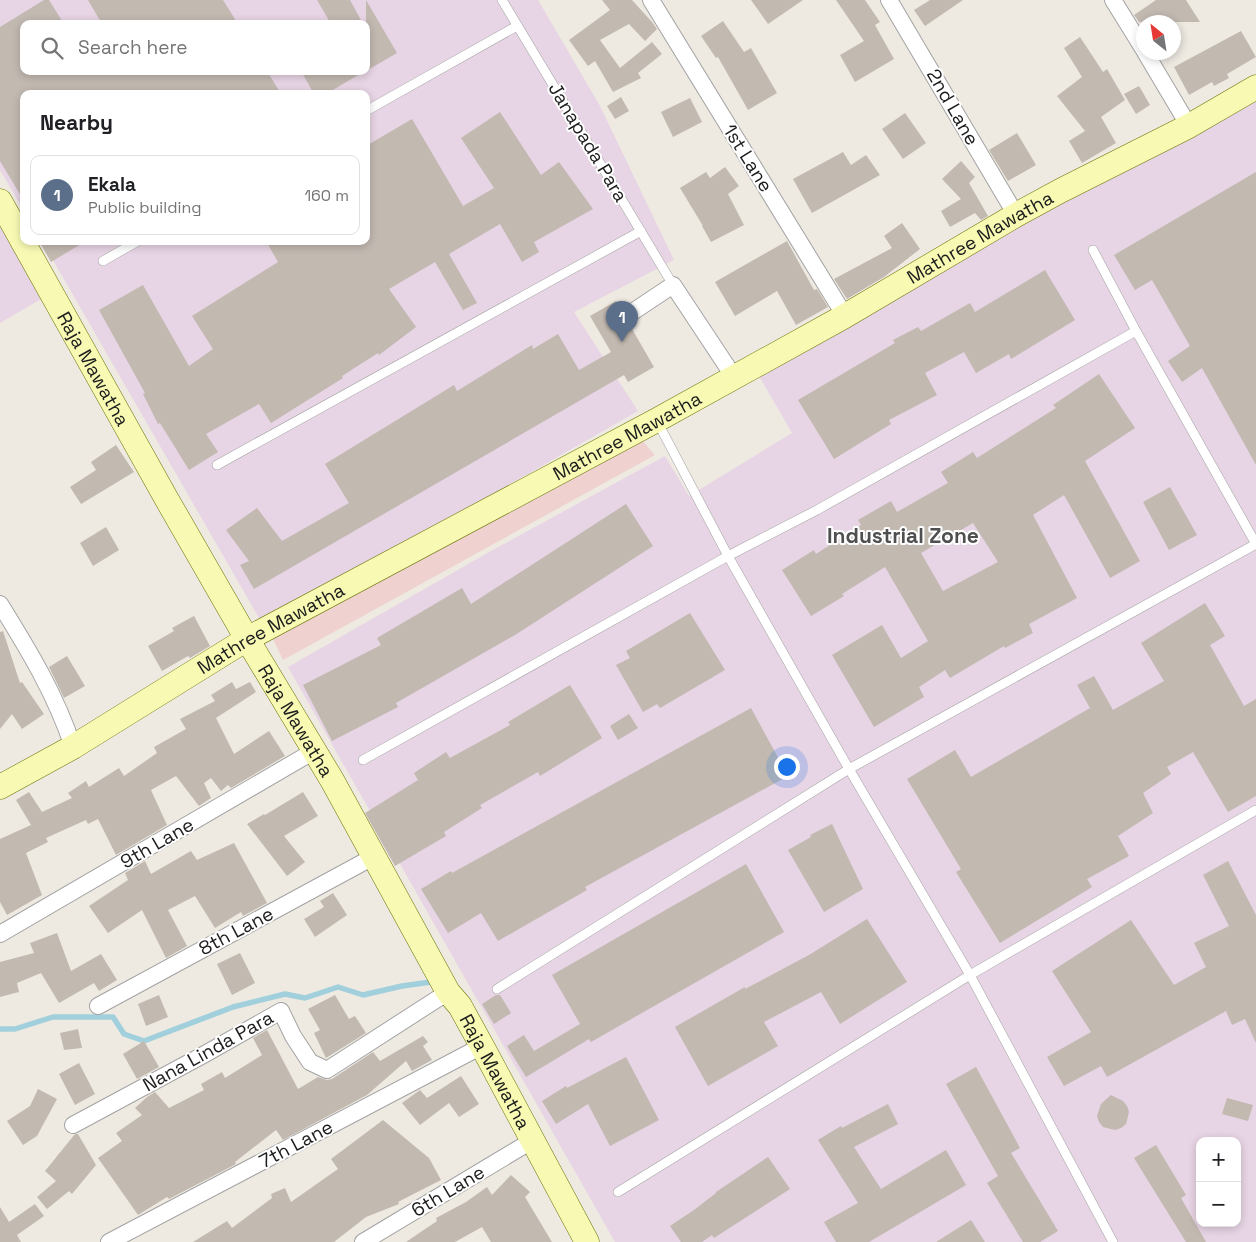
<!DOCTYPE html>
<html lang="en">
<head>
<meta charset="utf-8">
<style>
  :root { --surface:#fff; --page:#f2f2f2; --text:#202124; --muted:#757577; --line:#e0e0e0; --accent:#b45309 }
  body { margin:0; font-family:"Space Grotesk",sans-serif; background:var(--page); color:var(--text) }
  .controls { position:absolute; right:15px; bottom:15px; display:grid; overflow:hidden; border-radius:10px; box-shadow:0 2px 8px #0003 }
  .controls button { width:45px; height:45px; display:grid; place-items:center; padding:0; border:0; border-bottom:1px solid var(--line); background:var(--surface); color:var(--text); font:25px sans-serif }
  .compass { position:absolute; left:1136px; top:15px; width:45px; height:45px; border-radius:50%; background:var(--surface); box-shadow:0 2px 8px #0003; rotate:330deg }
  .you { position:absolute; left:786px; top:766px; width:18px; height:18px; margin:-12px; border:4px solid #fff; border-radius:50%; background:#1a73e8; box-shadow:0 0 0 8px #1a73e833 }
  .badge { display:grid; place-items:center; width:32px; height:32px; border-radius:50%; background:var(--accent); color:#fff; font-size:16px; font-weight:700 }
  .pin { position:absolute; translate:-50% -41px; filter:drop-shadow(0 1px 2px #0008) }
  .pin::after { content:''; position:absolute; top:26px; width:18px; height:15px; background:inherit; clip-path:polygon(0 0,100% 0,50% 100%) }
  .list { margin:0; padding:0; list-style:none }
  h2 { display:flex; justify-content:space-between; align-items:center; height:65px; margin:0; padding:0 20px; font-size:21px }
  h2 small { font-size:16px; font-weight:400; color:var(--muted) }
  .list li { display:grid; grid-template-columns:32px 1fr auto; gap:15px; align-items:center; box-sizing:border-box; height:80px; margin:0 10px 10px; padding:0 10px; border:1px solid var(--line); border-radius:10px }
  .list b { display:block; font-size:19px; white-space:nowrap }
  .list p { margin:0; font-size:16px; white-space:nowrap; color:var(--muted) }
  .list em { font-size:16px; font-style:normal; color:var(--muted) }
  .icon { flex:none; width:28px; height:28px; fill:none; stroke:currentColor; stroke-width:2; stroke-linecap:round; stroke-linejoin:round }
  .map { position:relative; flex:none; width:1256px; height:1242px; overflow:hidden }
  .search { position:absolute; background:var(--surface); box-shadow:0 2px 8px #0003; left:20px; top:20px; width:350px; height:55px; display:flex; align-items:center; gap:12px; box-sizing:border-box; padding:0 18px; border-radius:10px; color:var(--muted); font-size:19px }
  .panel { position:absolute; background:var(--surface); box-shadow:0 2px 8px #0003; left:20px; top:90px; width:350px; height:155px; border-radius:10px }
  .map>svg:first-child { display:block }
  .commercial { fill:#efd1d0 }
  .industrial { fill:#e7d4e4; fill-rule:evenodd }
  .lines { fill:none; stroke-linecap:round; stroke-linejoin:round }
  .stream { stroke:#a1d0dc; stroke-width:5.5 }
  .building { fill:#c2b9b1; fill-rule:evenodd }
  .lane-casing { stroke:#a3a3a3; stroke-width:10 }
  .street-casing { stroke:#a3a3a3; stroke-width:18 }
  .secondary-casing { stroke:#697304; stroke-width:25 }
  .lane { stroke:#fff; stroke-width:9 }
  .street { stroke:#fff; stroke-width:16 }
  .secondary { stroke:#f8fab4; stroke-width:24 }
  .labels { text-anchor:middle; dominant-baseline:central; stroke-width:4; stroke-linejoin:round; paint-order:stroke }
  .street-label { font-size:19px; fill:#1c1c1c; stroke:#fff }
  .quarter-label { font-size:21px; font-weight:bold; fill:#4f4f4f; stroke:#fff }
</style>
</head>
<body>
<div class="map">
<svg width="1256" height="1242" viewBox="0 0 1256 1242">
  <rect width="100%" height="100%" fill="#eeeae2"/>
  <path class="commercial" d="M641 439 655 455 283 660 273 639Z"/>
  <path class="industrial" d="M0 0H538L600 106 674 260 574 312 638 411 263 625 42 241H366V94H24V211L0 170ZM24 24H366V71H24Z
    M1256 96V1242H615L288 667 491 551 665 456 689 496 792 433 756 371ZM1200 1141H1237V1223H1200Z
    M0 212 48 295 0 323Z"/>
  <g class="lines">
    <path class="stream" d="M0 1029H15L53 1017H113L124 1034 144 1041 233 1007 285 994 305 998 338 987 363 995 402 986 431 982"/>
  </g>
  <path class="building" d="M44 0H49L64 24H24V71H267L281 94H24V201L0 161V27Z
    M88 0H223L238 24H102Z
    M317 0H350L363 24H331Z
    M366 0 397 53 366 71Z
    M602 0H632L652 22 657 29 645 41 629 24 600 40 620 68 652 42 662 54 638 73 641 78 613 92 595 61 588 66 569 40 610 10Z
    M751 0H803L768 24Z
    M836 0H865L880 22 875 25 894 59 855 82 840 55 864 41Z
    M930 0H963L925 26 914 10Z
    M1156 0H1186L1200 22H1139L1134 15Z
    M723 21 744 52 751 48 777 93 748 110 718 57 716 58 701 36Z
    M1241 31 1256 57 1227 74 1229 78 1214 86 1212 82 1189 95 1174 67Z
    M1080 37 1103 72 1107 69 1125 100 1101 117 1116 143 1082 163 1069 141 1085 131 1057 96 1082 77 1064 48Z
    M301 71H365L326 94H314Z
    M1139 86 1150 105 1136 114 1124 94Z
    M621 97 629 111 615 119 607 106Z
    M690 98 702 122 673 137 661 112Z
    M500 112 541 175 559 162 593 209 534 242 539 252 522 262 500 224 449 254 477 303 463 310 435 262 389 289 416 327 379 355 378 353 342 376 343 378 271 423 259 404 206 434 218 452 189 470 160 423 158 424 143 394 145 393 99 310 143 285 189 366 213 349 192 316 278 262 266 241H366V146L412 119 463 206 494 188 461 138Z
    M905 113 926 143 903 159 882 129Z
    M1017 133 1036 165 1008 181 989 150Z
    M843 152 851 165 866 155 880 175 812 213 793 179Z
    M961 161 975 177 969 183 988 216 981 220 975 213 950 227 941 211 961 199 942 179Z
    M725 167 739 186 728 194 744 225 711 242 702 226H703L680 188 706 172 710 178Z
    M1256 172V465L1202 368 1182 382 1168 361 1190 346 1152 280 1135 290 1114 255Z
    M902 223 920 249 884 277 847 299 834 279 892 248 884 236Z
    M39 241H86L51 262Z
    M787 241 814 290 817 289 828 307 796 325 777 291 735 316 715 282Z
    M1045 270 1075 320 1011 359 1009 354 976 373 964 352 925 373 937 395 889 420 891 424 834 459 798 400 895 343 893 340 918 327 921 331 970 303 975 312Z
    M616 301 622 311V318L628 322 654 367 628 382 624 375 254 589 240 565 249 561 226 530 257 508 282 541 349 503 325 464 454 385 457 391 532 345 533 349 558 334 579 370 611 352 590 316Z
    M1099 374 1135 428 1085 461 1140 561 1110 578 1064 495 1033 515 1077 598 1029 624 1033 633 1005 648 1004 646 950 678 945 670 919 687 924 697 874 727 832 655 882 625 901 658 928 641 885 567 842 594 844 596 811 616 782 570 814 550 816 554 861 525 858 520 891 501 897 512 948 483 941 472 973 452 977 458 1056 408 1053 405ZM973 523 998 562 943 591 921 553Z
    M116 445 134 472 81 504 70 487 96 470 91 462Z
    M1170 487 1197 535 1169 550 1143 502Z
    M626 504 653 546 515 635 396 703 398 707 332 741 303 685 381 645 377 638 462 588 471 604Z
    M106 527 119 550 93 566 80 543Z
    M1205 603 1225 636 1210 645 1244 706 1256 699V796L1228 812 1193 752 1167 767 1171 774 1143 793 1153 813 1118 836 1129 856 1087 879 1092 887 1000 943 956 872 961 869 907 779 955 750 971 777 1090 708 1077 685 1094 676 1113 710 1164 681 1141 643Z
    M690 613 725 670 660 708 657 704 643 712 616 665 630 658 626 651Z
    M194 616 210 646 190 658 188 656 162 671 148 646 174 631 172 628Z
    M3 631 20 683 22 682 44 714 22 729 12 714 0 729V632Z
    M67 656 85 686 64 698 49 667Z
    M232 682 236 689 250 682 256 692 216 718 234 754 269 731 285 756 231 788 228 785 221 791 211 778 204 783 211 798 199 806 176 776 151 790 167 825 116 855 98 819 88 824 86 820 46 838 48 842 26 853 42 895 7 915 0 902V839L31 825 16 800 29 792 42 812 72 798 68 793 86 781 89 787 119 768 124 776 157 753 154 747 186 729 180 719 215 701 211 695Z
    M570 685 602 738 540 776 538 772 480 805 482 808 444 832 446 836 395 866 365 813 418 780 414 773 446 752 450 758 510 725 508 722Z
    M751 708 788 776 585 887 587 890 498 941 481 913 448 933 421 889 451 871 452 873Z
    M629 714 638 728 618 740 610 726Z
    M303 792 318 816 284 836 305 862 287 876 247 824 264 814 265 815Z
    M832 824 863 889 824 912 788 850 811 837 810 835Z
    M234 843 267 903 243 916 241 912 215 928 195 896 168 910 187 946 166 958 142 910 108 933 89 906 128 880 125 873 145 861 151 874 191 851 197 860Z
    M1228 861 1256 915V1043L1245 1019 1232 1025 1226 1011 1107 1077 1101 1066 1064 1086 1047 1057 1091 1032 1052 971 1131 920 1174 985 1206 967 1194 943 1229 926 1203 875Z
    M746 864 784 932 591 1042 589 1039 526 1077 507 1046 524 1035 534 1051 580 1024 552 975Z
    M333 893 347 915 315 937 304 919 324 907 320 901Z
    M867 919 907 982 840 1024 821 992 764 1022 778 1046 708 1086 675 1027 745 987V989L809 955Z
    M57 933 71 971 101 954 117 980 99 991 94 983 59 1003 41 973 17 983 19 992 0 997V962L34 953 30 943Z
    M240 953 255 983 232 995 217 964Z
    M159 995 168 1017 146 1026 138 1004Z
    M335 995 349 1019 355 1016 366 1033 326 1058 314 1033 320 1030 308 1009Z
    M496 995H500L511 1013 494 1024 482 1004Z
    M78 1029 82 1048 64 1050 60 1033Z
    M267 1030 298 1089 318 1077 327 1080 332 1079 373 1052 380 1061 423 1036 428 1042 423 1046 432 1060 412 1071 406 1061 367 1095 283 1140 276 1130 235 1162 236 1164 169 1199 167 1197 138 1215 98 1158 122 1141 116 1133 142 1115 135 1108 147 1097 155 1092 169 1108 204 1090 201 1084 222 1072 225 1078 262 1055 253 1038Z
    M144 1041 159 1067 137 1079 123 1054Z
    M626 1057 659 1120 610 1146 588 1104 556 1124 542 1101 566 1086 567 1088Z
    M79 1063 95 1094 75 1105 59 1074Z
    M976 1067 1020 1148 1011 1153 1058 1231 1040 1242H1023L987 1183 998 1176 946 1084Z
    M461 1076 479 1104 459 1117 449 1103 420 1125 402 1103 420 1090 427 1098Z
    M38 1089 57 1099 37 1136 23 1145 7 1121 30 1106Z
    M1111 1095 1123 1101 1127 1106 1129 1112 1126 1124 1121 1128 1115 1130 1103 1127 1099 1122 1097 1116 1101 1104Z
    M1227 1098 1253 1105 1248 1121 1222 1114Z
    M888 1104 898 1124 854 1147 881 1189 946 1150 966 1185 869 1242H836L824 1222 858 1203 818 1140 841 1126 842 1128Z
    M383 1120 429 1158 441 1180 398 1202 399 1204 366 1217 334 1242H193L227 1221 232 1228 272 1198 271 1194 285 1188 291 1202 338 1169 331 1159Z
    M75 1134H78L96 1165 72 1194 69 1191 47 1209 37 1197 56 1181 45 1171Z
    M1156 1145 1186 1195 1181 1198 1206 1242H1186L1134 1158Z
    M768 1157 790 1189 714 1238 712 1235 702 1242H681L670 1226 694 1210 716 1193V1192Z
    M511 1175 530 1192 525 1197 552 1242H491L482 1227 455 1242H406L437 1221 436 1218 466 1202 487 1187 492 1195Z
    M35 1204 44 1216 17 1235 21 1242H0V1207L9 1222Z
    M971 1220 985 1242H936Z"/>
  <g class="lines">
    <g class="lane-casing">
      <path id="lane" d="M502 0 673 285
        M366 111 517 26
        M1093 250 1136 331 1256 544
        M103 261 138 241
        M657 421 728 556 849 769 970 975 1113 1242
        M217 465 641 231
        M363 760 728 556 817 510 1136 331
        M497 989 849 769 1256 544
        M618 1192 970 975 1256 810"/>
    </g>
    <g class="street-casing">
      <path id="street" d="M651 0 845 316
        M889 0 1016 215
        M1113 0 1144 50
        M1145 52 1189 126
        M631 313 673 285 734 377
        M0 604C28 649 56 695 73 747
        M0 934 314 751
        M98 1006 373 857
        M73 1125 205 1054 281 1011 293 1036 310 1062 327 1070 448 992
        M109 1242 482 1046
        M363 1242 533 1140"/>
    </g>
    <g class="secondary-casing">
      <g id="secondary">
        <path id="s1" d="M0 201 166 498 247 639 332 780 448 992 460 1006 482 1046 587 1242"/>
        <path id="s2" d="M0 787 73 747 247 639 657 420 845 316 1016 215 1060 191 1189 126 1256 87"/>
      </g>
    </g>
    <use href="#lane" class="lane"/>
    <use href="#street" class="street"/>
    <use href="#secondary" class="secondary"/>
  </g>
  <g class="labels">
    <g class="street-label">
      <text transform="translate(953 107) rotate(60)">2nd Lane</text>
      <text transform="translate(588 142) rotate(59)">Janapada Para</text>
      <text transform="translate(748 158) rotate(58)">1st Lane</text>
      <text stroke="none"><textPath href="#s2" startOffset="1124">Mathree Mawatha</textPath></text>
      <text stroke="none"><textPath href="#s1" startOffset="192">Raja Mawatha</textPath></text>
      <text stroke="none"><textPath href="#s2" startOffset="719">Mathree Mawatha</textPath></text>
      <text stroke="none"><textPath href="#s2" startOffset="314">Mathree Mawatha</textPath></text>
      <text stroke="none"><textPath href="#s1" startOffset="598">Raja Mawatha</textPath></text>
      <text transform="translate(157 843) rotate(-30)">9th Lane</text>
      <text transform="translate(236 931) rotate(-28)">8th Lane</text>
      <text transform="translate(208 1051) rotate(-29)">Nana Linda Para</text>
      <text stroke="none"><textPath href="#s1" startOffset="1002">Raja Mawatha</textPath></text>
      <text transform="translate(296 1144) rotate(-28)">7th Lane</text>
      <text transform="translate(448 1191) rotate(-31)">6th Lane</text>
    </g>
    <g class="quarter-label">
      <text x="903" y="535">Industrial Zone</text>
    </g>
  </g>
</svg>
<div class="controls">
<button>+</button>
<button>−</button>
</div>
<svg class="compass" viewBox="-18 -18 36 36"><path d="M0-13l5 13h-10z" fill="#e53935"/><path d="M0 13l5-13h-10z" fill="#757577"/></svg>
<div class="you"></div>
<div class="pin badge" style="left:622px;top:342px;background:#5c6f8a">1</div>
<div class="search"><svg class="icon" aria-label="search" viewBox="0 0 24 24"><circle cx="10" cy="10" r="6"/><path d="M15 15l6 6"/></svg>Search here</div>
<section class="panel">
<h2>Nearby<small></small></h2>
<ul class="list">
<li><span class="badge" style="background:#5c6f8a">1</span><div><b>Ekala</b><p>Public building</p></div><em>160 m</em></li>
</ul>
</section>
</div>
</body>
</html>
